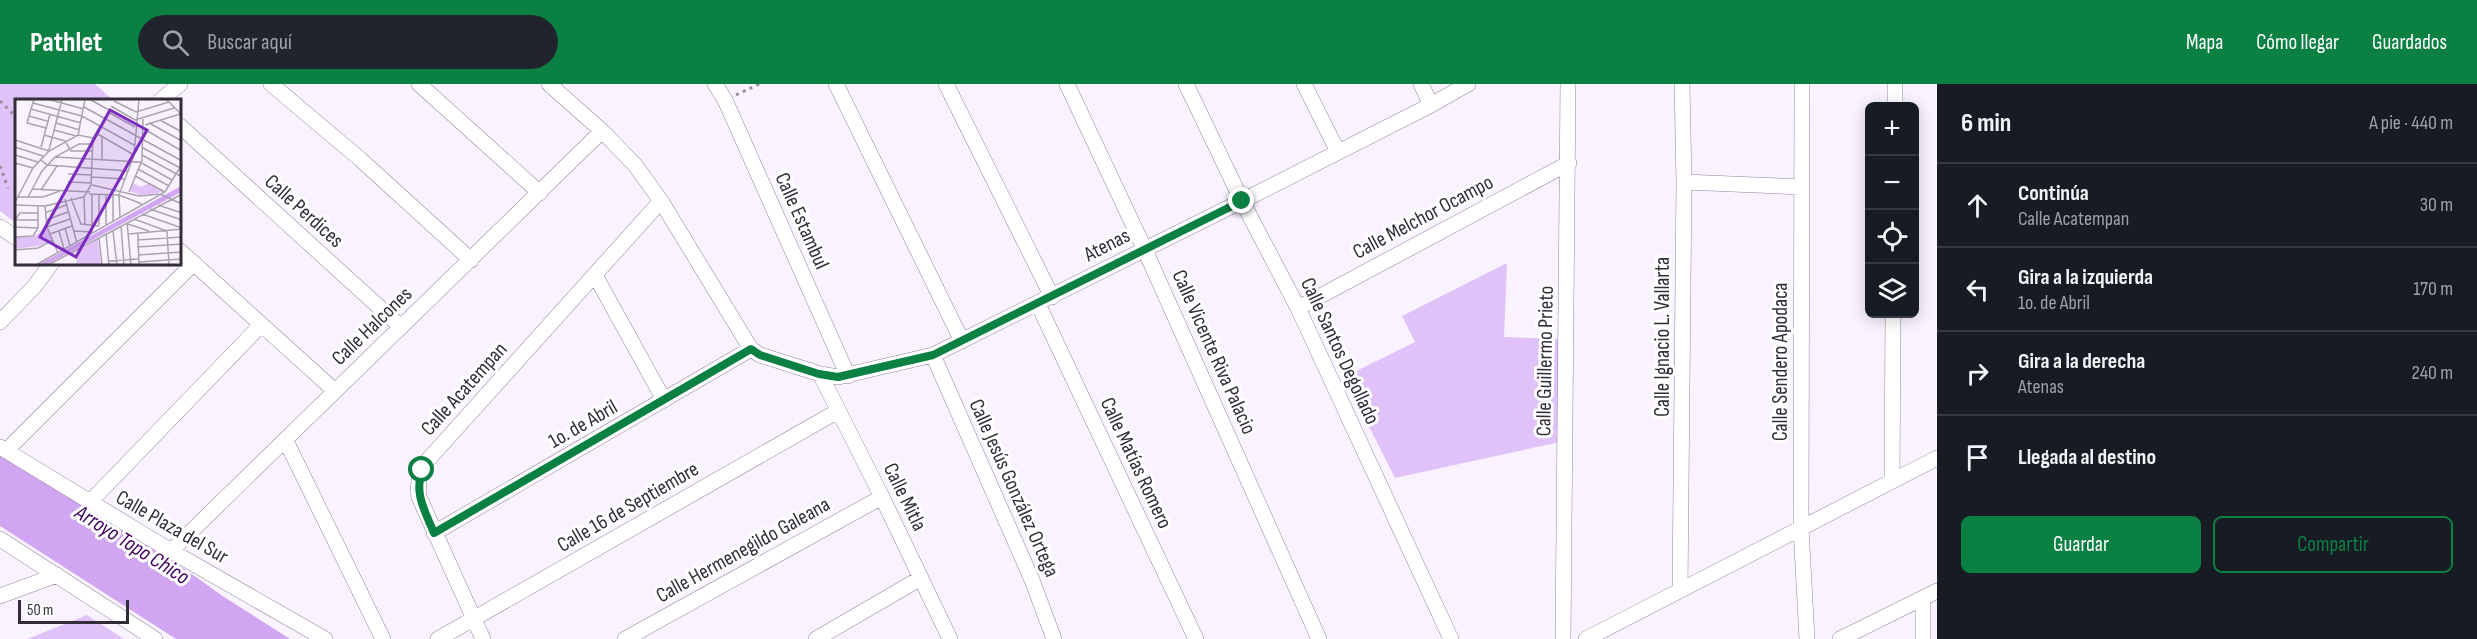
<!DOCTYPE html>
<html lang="es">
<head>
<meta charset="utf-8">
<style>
  :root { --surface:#171b24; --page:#20242c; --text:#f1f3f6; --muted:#9ea1a6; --line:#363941; --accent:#0b8043 }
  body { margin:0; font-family:"Sofia Sans Condensed",sans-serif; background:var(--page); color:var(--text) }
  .controls { position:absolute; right:18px; top:18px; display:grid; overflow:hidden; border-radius:9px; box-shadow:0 3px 15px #0003 }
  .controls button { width:54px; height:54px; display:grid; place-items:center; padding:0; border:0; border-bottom:2px solid var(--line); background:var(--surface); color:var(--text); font:30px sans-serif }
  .scale { position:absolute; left:18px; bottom:15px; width:111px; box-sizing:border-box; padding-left:6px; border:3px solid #332d38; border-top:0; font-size:16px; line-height:21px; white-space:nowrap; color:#332d38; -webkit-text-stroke:4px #fff; paint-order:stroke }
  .stop { position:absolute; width:18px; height:18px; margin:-14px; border:4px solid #0b8043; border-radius:50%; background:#fff }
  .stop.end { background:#0b8043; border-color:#fff; box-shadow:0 2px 6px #0008 }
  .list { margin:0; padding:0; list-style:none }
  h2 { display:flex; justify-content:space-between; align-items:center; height:78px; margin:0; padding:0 24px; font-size:26px }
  h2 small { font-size:20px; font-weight:400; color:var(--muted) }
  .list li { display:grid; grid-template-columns:39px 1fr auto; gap:18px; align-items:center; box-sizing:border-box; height:84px; padding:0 24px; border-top:2px solid var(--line) }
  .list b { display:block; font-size:22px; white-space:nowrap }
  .list p { margin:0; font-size:20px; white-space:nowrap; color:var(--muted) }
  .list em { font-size:20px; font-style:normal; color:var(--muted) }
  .actions { display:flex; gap:12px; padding:18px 24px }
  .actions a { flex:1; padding:14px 0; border:2px solid var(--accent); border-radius:9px; text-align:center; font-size:21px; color:var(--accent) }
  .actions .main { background:var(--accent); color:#fff }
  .icon { flex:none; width:33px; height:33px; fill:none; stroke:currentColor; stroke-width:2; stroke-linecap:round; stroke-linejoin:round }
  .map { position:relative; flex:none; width:1937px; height:555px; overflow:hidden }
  header { display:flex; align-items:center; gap:36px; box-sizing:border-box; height:84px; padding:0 30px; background:var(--accent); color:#fff }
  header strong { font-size:28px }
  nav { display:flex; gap:33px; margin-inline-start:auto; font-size:21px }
  .search { width:420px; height:54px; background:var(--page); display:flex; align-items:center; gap:15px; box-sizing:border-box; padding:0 21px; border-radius:33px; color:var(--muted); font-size:22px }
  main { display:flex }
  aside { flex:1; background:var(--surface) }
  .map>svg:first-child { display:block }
  .green { fill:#e0c2f9 }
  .water { fill:#d0a5f2 }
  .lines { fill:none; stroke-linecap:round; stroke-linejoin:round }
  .minor-casing { stroke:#92839f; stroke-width:16 }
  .path { stroke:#97919c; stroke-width:3; stroke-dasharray:3 4.5; stroke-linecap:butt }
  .minor { stroke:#fff; stroke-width:15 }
  .route { stroke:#0b8043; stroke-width:8 }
  .labels { text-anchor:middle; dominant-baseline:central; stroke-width:6; stroke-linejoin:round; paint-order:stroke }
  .street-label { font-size:21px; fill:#332d38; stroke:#fff }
  .water-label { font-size:22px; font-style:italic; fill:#3f005e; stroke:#fff }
  .inset-road { fill:none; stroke:#aaa4af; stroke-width:1.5 }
  .view { fill:#7b2cbf; fill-opacity:0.15; stroke:#7b2cbf; stroke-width:3 }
  .inset-edge { fill:none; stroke:#332d38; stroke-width:3 }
</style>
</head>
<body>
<header>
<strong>Pathlet</strong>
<div class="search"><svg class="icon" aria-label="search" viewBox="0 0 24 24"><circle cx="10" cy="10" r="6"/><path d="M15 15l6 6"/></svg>Buscar aquí</div>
<nav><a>Mapa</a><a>Cómo llegar</a><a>Guardados</a></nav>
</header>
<main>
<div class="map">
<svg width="1937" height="555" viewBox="0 0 1937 555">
  <rect width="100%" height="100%" fill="#f9f3ff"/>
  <path class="green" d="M0 0H95L113 16H16V139L0 127Z
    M1507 179 1504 253 1559 255 1560 358 1395 394 1344 293 1415 258 1402 232Z
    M87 531 124 555H27Z"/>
  <path class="water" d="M0 363 90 418 224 513 290 555H176L0 442Z"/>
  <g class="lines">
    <g class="minor-casing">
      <path id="minor" d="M271 0 360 75 471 176
        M419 0 540 109
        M549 0 602 47 635 81 661 117 751 265 760 271 820 290 838 293 933 271 1242 117 1431 21 1468 0
        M715 0 725 16 848 292
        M836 0 962 257
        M946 0 1052 213
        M1067 0 1145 166 1319 555
        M1186 0 1242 117 1298 224 1451 555
        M1304 0 1338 68
        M1421 0 1431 21
        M1802 0 1801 444 1807 555
        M161 16 180 0
        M1895 22V0
        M180 42 401 243
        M1684 98 1801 103
        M0 143 16 154
        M180 167 335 307
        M595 191 664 316
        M1038 220 1196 555
        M1298 224 1569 79
        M0 238 34 203 51 180
        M933 271 1032 496 1054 555
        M820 290 882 413 950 555
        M286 357 383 555
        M0 363 171 467 325 555
        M6 367 194 179
        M1892 397 1893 230
        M90 418 261 241
        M434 449 751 265
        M0 455 155 555
        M171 467 602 47
        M1680 506 1684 98 1682 0
        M0 512 57 491
        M438 555 838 327
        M483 555 419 413C417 399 420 389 427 377L661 117
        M625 555 882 413
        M816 555 921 494
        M1563 555 1568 0
        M1586 555 1937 374
        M1840 555 1937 507
        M1923 555V514"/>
    </g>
    <path class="path" d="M736 11 759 0
      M0 17 16 33
      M0 82 8 104"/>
    <use href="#minor" class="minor"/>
  </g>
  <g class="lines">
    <path class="route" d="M422 386C414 410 425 427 434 449L751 265 760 271 819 290 838 293 933 271 1242 117"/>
  </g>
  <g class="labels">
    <g class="street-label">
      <text transform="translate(304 127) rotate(42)">Calle Perdices</text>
      <text transform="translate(1423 133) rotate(-28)">Calle Melchor Ocampo</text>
      <text transform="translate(802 137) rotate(66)">Calle Estambul</text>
      <text transform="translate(1107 161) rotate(-27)">Atenas</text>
      <text transform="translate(372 242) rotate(-44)">Calle Halcones</text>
      <text transform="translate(1662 253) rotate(-90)">Calle Ignacio L. Vallarta</text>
      <text transform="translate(1340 267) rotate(65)">Calle Santos Degollado</text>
      <text transform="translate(1214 268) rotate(66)">Calle Vicente Riva Palacio</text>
      <text transform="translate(1545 277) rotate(-89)">Calle Guillermo Prieto</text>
      <text transform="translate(1780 278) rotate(-90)">Calle Sendero Apodaca</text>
      <text transform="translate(464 305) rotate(-48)">Calle Acatempan</text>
      <text transform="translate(583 340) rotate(-30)">1o. de Abril</text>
      <text transform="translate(1136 379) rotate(65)">Calle Matías Romero</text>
      <text transform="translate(1014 404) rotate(66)">Calle Jesús González Ortega</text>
      <text transform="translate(905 413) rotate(64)">Calle Mitla</text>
      <text transform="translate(628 423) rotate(-30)">Calle 16 de Septiembre</text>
      <text transform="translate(172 443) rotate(30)">Calle Plaza del Sur</text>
      <text transform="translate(743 466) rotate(-29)">Calle Hermenegildo Galeana</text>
    </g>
    <g class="water-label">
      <text transform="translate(132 461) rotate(32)">Arroyo Topo Chico</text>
    </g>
  </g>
  <g transform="translate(15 15)">
    <rect width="166" height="166" fill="#f9f3ff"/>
    <path d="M118 84 126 88 134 84 149 93 125 96 115 92ZM32 130 37 141 23 147 0 150V138H17ZM83 140 86 166H61L63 152Z" fill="#e0c2f9"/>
    <path d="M166 87V93L31 166H23Z" fill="#d0a5f2"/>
    <path class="inset-road" d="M19 0 12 24 31 29M32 0 69 10M74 0 94 11M151 0 165 14M99 2 121 13 154 3M18 4 67 17 119 46M96 7 120 21 159 9M69 8 167 62M16 10 66 24M93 13 120 28M14 17 32 22M145 21 167 33M41 24 65 31M134 24 167 42M130 26 165 15M129 30 167 52M39 31 61 37M81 34 119 56M29 36 50 42 56 52H78M63 36 70 0M0 41 34 52M0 48 28 57M26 48 35 15M128 49 167 70M34 51 47 0M0 56 23 63M127 56 167 78M40 58 125 63 157 81M25 60 32 66 113 72M87 60V38M0 64 18 69M123 70 154 87M53 75 77 76M120 77 150 93M77 78 109 80M53 83 77 84M77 86 124 97 144 95M17 90 75 93M26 91 42 67M114 93 127 61 128 18M74 95 104 96 127 105M77 95V134M91 95V126M145 95 167 105M98 96V122M3 98H28L45 92M13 98 27 72 40 58 64 45H78M69 98 76 86 78 39 85 27M69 98 70 126M56 99 66 125 84 127M50 100 62 144M0 103 18 69 34 52 63 36 78 39M0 106 30 107 69 98M143 106 167 114M30 107 32 128 43 154M135 110 167 121M30 114 51 106M127 115 167 129M105 118 104 96 119 56 124 0M119 120 152 132 154 166M0 121 5 114H23M0 121H23M31 121 53 113M112 123 116 166M113 125 134 132M84 126V95M106 127 109 166M0 128 23 129M32 128 55 120M50 129 55 147M44 132 49 150M59 132 77 133M98 132 102 166M123 134 124 166M35 135 57 127M91 135 94 166M114 135 167 130M0 138 18 137 23 129V107M84 139 87 166M122 141 167 138M122 148 167 145M0 151 23 149 38 141M123 156 167 153M94 162 123 160M124 163 167 160M21 166 150 93 167 65M33 166 167 95"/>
    <path class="view" d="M95 11 132 31 61 158 25 138Z"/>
    <rect width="166" height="166" class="inset-edge"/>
  </g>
</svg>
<div class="controls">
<button>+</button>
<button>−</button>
<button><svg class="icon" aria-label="locate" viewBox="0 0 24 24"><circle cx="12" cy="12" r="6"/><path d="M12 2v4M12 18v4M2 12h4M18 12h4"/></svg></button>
<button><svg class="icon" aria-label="layers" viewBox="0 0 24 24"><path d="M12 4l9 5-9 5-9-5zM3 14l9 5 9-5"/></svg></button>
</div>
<div class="scale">50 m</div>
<div class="stop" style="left:422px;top:386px"></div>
<div class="stop end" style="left:1242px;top:117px"></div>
</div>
<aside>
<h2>6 min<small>A pie · 440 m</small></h2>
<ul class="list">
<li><svg class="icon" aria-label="ahead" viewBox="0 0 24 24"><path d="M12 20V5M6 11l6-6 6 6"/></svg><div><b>Continúa</b><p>Calle Acatempan</p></div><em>30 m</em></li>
<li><svg class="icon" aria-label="left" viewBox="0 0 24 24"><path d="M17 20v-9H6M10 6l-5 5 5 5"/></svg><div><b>Gira a la izquierda</b><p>1o. de Abril</p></div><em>170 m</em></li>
<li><svg class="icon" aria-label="right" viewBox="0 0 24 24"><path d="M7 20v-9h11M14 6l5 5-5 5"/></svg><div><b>Gira a la derecha</b><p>Atenas</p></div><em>240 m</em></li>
<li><svg class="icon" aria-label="arrive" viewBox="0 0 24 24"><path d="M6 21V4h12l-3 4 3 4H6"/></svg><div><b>Llegada al destino</b></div></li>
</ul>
<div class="actions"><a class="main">Guardar</a><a>Compartir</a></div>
</aside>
</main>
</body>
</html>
